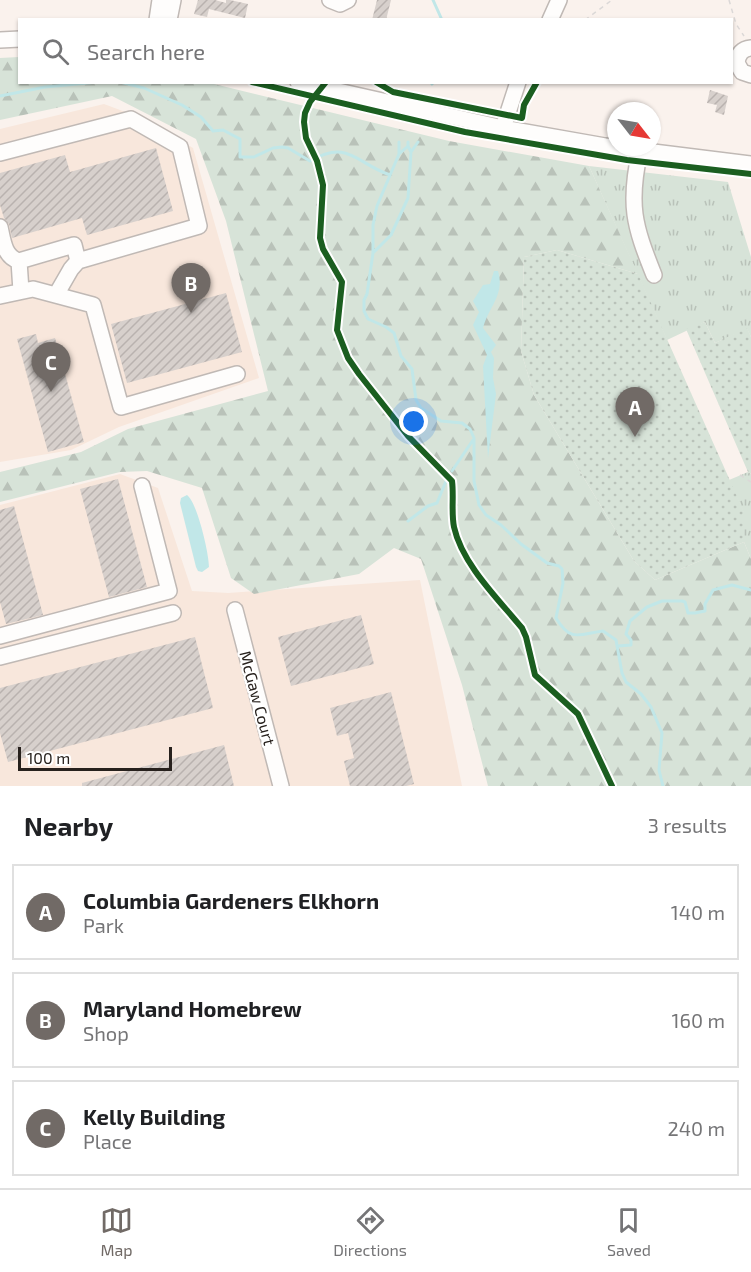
<!DOCTYPE html>
<html lang="en">
<head>
<meta charset="utf-8">
<style>
  :root { --surface:#fff; --page:#f2f2f2; --text:#202124; --muted:#757577; --line:#e0e0e0; --accent:#716a66 }
  body { margin:0; font-family:"Exo 2",sans-serif; background:var(--page); color:var(--text) }
  .compass { position:absolute; left:607px; top:102px; width:54px; height:54px; border-radius:50%; background:var(--surface); box-shadow:0 2px 4px #0004; rotate:121deg }
  .scale { position:absolute; left:18px; bottom:15px; width:154px; box-sizing:border-box; padding-left:6px; border:3px solid #27211d; border-top:0; font-size:16px; line-height:21px; white-space:nowrap; color:#27211d; -webkit-text-stroke:4px #fff; paint-order:stroke }
  .you { position:absolute; left:414px; top:422px; width:21px; height:21px; margin:-15px; border:4px solid #fff; border-radius:50%; background:#1a73e8; box-shadow:0 0 0 9px #1a73e833 }
  .badge { display:grid; place-items:center; width:39px; height:39px; border-radius:50%; background:var(--accent); color:#fff; font-size:20px; font-weight:700 }
  .pin { position:absolute; translate:-50% -50px; filter:drop-shadow(0 2px 3px #0008) }
  .pin::after { content:''; position:absolute; top:32px; width:21px; height:18px; background:inherit; clip-path:polygon(0 0,100% 0,50% 100%) }
  .list { margin:0; padding:0; list-style:none }
  h2 { display:flex; justify-content:space-between; align-items:center; height:78px; margin:0; padding:0 24px; font-size:26px }
  h2 small { font-size:20px; font-weight:400; color:var(--muted) }
  .list li { display:grid; grid-template-columns:39px 1fr auto; gap:18px; align-items:center; box-sizing:border-box; height:96px; margin:0 12px 12px; padding:0 12px; border:2px solid var(--line); border-radius:0px }
  .list b { display:block; font-size:22px; white-space:nowrap }
  .list p { margin:0; font-size:20px; white-space:nowrap; color:var(--muted) }
  .list em { font-size:20px; font-style:normal; color:var(--muted) }
  .icon { flex:none; width:33px; height:33px; fill:none; stroke:currentColor; stroke-width:2; stroke-linecap:round; stroke-linejoin:round }
  .map { position:relative; flex:none; width:751px; height:786px; overflow:hidden }
  .search { position:absolute; background:var(--surface); box-shadow:0 2px 4px #0004; left:18px; right:18px; top:18px; height:66px; display:flex; align-items:center; gap:15px; box-sizing:border-box; padding:0 21px; border-radius:0px; color:var(--muted); font-size:22px }
  .sheet { height:402px; background:var(--surface) }
  nav { display:flex; justify-content:space-around; align-items:center; box-sizing:border-box; height:84px; border-top:2px solid var(--line); background:var(--surface); font-size:16px; color:var(--muted) }
  nav a { display:grid; justify-items:center; gap:3px }
  nav .on { color:var(--accent) }
  .map>svg:first-child { display:block }
  .built { fill:#f8e7dc }
  .grass { fill:url(#grass-tufts) }
  .forest { fill:url(#forest-firs) }
  .garden { fill:url(#garden-dots) }
  .water { fill:#c1e7e8 }
  .lines { fill:none; stroke-linecap:round; stroke-linejoin:round }
  .stream { stroke:#c1e7e8; stroke-width:3 }
  .building { fill:url(#building-hatch) }
  .minor-casing { stroke:#c0b9b5; stroke-width:18 }
  .path { stroke:#dbd8d7; stroke-width:1.5; stroke-dasharray:4.5 4.5; stroke-linecap:butt }
  .minor { stroke:#fefdfc; stroke-width:15 }
  .cycleway-casing { stroke:#fff; stroke-width:10 }
  .cycleway { stroke:#1b5e20; stroke-width:6 }
  .labels { text-anchor:middle; dominant-baseline:central; stroke-width:4.5; stroke-linejoin:round; paint-order:stroke }
  .street-label { font-size:16px; fill:#27211d; stroke:#fff }
</style>
</head>
<body>
<div class="map">
<svg width="751" height="786" viewBox="0 0 751 786">
  <defs>
    <pattern id="grass-tufts" width="24" height="20" patternUnits="userSpaceOnUse" patternTransform="scale(1.5)"><rect width="24" height="20" fill="#d7e3d8"/><path d="M3 7l-1-3M5 7V3M7 7l1-3M15 17l-1-3M17 17v-4M19 17l1-3" fill="none" stroke="#b9c2b9"/></pattern>
    <pattern id="forest-firs" width="22" height="20" patternUnits="userSpaceOnUse" patternTransform="scale(1.5)"><rect width="22" height="20" fill="#d7e3d8"/><path d="M5 1l3.5 6h-7zM16 11l3.5 6h-7z" fill="#b9c2b9"/></pattern>
    <pattern id="garden-dots" width="8" height="8" patternUnits="userSpaceOnUse" patternTransform="scale(1.5)"><rect width="8" height="8" fill="#d7e3d8"/><path d="M2 2h.1M6 6h.1" fill="none" stroke="#b9c2b9" stroke-width="1.8" stroke-linecap="round"/></pattern>
    <pattern id="building-hatch" width="6" height="6" patternUnits="userSpaceOnUse" patternTransform="scale(1.5)"><rect width="6" height="6" fill="#d7d0cc"/><path d="M-1 1l2-2M0 6l6-6M5 7l2-2" fill="none" stroke="#b9b2af"/></pattern>
  </defs>
  <rect width="100%" height="100%" fill="#faf2ed"/>
  <path class="built" d="M104 104 144 119 193 148 259 378 119 427 71 450 0 462V129Z
    M120 474 158 488 192 591 228 593 420 580 462 786H0V505Z"/>
  <path class="grass" d="M589 166 728 182 751 257V337L747 329 715 343 705 322 667 340Z
    M748 472 751 474V559L744 542V513L729 480Z"/>
  <path class="forest" d="M19 57 20 82 210 83 449 141 589 166 638 274 557 250 524 257 521 351 534 395 634 561 655 580 744 542 751 559V786H488L462 685 421 559 394 548 359 574 254 594 231 578 202 488 147 471 120 472 0 502V472L81 452 128 429 268 391 226 221 196 139 112 96 0 120V58Z"/>
  <path class="garden" d="M557 250 638 274 744 512V542L655 580 634 561 534 395 521 351 524 257Z
    M705 322 715 343 747 328 751 337V474L748 472 686 329Z"/>
  <path class="water" d="M494 271H498C505 295 489 306 483 328L496 345 491 352 494 358 493 378 496 394 488 458 483 366 487 355 473 325 479 312 473 301 483 285 490 284Z
    M187 495C197 502 209 553 209 567L202 572 198 571 196 567 180 503 181 498Z"/>
  <g class="lines">
    <path class="stream" d="M433 0 442 20
      M120 82 144 88 182 105 201 117 213 131 223 130 240 139V157H254L273 148 282 147 288 148 310 161C349 139 355 163 390 175
      M431 82 432 84
      M0 96 45 87 98 82
      M399 142V154L377 206 373 225V253L367 294 364 300V311L368 319 386 327 394 333 401 356 412 369 416 400 421 408 441 421 462 423 470 429 474 438V481L479 505 486 515 501 525 521 544 547 563 559 566 562 569 563 583 556 618C571 643 579 634 603 631L616 640 622 673 626 682 641 694 651 707 662 733 659 770 663 786
      M408 146 411 152 418 142
      M399 154 408 146V142
      M373 253 391 235 408 198 411 152
      M452 471 473 440
      M408 521 428 506 437 503 446 481
      M618 646 631 645V640L626 634 630 621 647 607 662 601H682L685 602 688 613H695L705 611V604L713 590 732 585 751 590"/>
  </g>
  <path class="building" d="M198 0H215L226 3V0H230L248 4 245 18 209 9 207 17 194 14Z
    M377 0H391L386 20H372Z
    M710 90 728 96 724 115 715 112 717 105 707 103Z
    M156 148 173 211 87 235 82 218 12 238 9 224 4 218 0 205V173L65 155 70 172Z
    M226 293 242 352 127 383 111 324Z
    M36 334 38 343 55 338 84 442 48 452 17 339Z
    M118 479 147 587 109 597 80 489Z
    M14 506 43 615 6 624 0 602V510Z
    M361 615 374 664 291 686 278 637Z
    M195 637 213 708 8 762 0 733V688Z
    M391 692 414 784 406 786H350L344 761 354 758 348 733 337 736 330 708Z
    M224 745 234 786H82V783Z"/>
  <g class="lines">
    <g class="minor-casing">
      <path id="minor" d="M330 0 340 4 348 0
        M157 20 160 0
        M169 20 173 0
        M550 20 559 0
        M0 40 20 39
        M751 48C742 49 738 54 737 63L742 72 751 75
        M298 82 503 128 605 146 751 164
        M503 128 518 82
        M640 150C628 205 634 225 654 275
        M0 153 131 119 180 147 199 226 78 261 74 245 19 261C4 257 3 240 0 227
        M19 261 21 291
        M56 295 71 269 78 261
        M0 296 33 289 93 305 121 407 237 374
        M235 610 281 786
        M0 636 169 591 142 486
        M0 657 173 613"/>
    </g>
    <path class="path" d="M729 0 736 24 744 36
      M585 20 612 0
      M376 82 386 88
      M310 102 305 113 304 128 306 138 317 161 323 185 320 238 323 249 342 282 337 317V330L340 342 359 374 408 436 452 481C454 496 451 512 454 527 462 564 499 600 522 628L526 637 535 675 578 714 612 786
      M525 103 537 82
      M740 475 751 482"/>
    <use href="#minor" class="minor"/>
    <g class="cycleway-casing">
      <path id="cycleway" d="M252 82 465 132 627 160 751 174
        M326 82 310 102 305 113 304 122 306 138 317 161 323 185 320 238 323 249 342 282 337 330 348 358 359 374 408 436 452 481C454 496 451 512 454 527 462 564 499 600 522 628L526 637 535 675 578 714 612 786
        M376 82 393 92 522 118 524 105 537 82"/>
    </g>
    <use href="#cycleway" class="cycleway"/>
  </g>
  <g class="labels">
    <g class="street-label">
      <text transform="translate(258 698) rotate(75)">McGaw Court</text>
    </g>
  </g>
</svg>
<svg class="compass" viewBox="-18 -18 36 36"><path d="M0-13l5 13h-10z" fill="#e53935"/><path d="M0 13l5-13h-10z" fill="#757577"/></svg>
<div class="scale">100 m</div>
<div class="you"></div>
<div class="pin badge" style="left:635px;top:437px">A</div>
<div class="pin badge" style="left:191px;top:313px">B</div>
<div class="pin badge" style="left:51px;top:392px">C</div>
<div class="search"><svg class="icon" aria-label="search" viewBox="0 0 24 24"><circle cx="10" cy="10" r="6"/><path d="M15 15l6 6"/></svg>Search here</div>
</div>
<section class="sheet">
<h2>Nearby<small>3 results</small></h2>
<ul class="list">
<li><span class="badge">A</span><div><b>Columbia Gardeners Elkhorn</b><p>Park</p></div><em>140 m</em></li>
<li><span class="badge">B</span><div><b>Maryland Homebrew</b><p>Shop</p></div><em>160 m</em></li>
<li><span class="badge">C</span><div><b>Kelly Building</b><p>Place</p></div><em>240 m</em></li>
</ul>
</section>
<nav>
<a class="on"><svg class="icon" aria-label="map" viewBox="0 0 24 24"><path d="M3 6l6-2 6 2 6-2v14l-6 2-6-2-6 2zM9 4v14M15 6v14"/></svg>Map</a>
<a><svg class="icon" aria-label="directions" viewBox="0 0 24 24"><path d="M12 3l9 9-9 9-9-9zM9 14v-3h6M13 9l2 2-2 2"/></svg>Directions</a>
<a><svg class="icon" aria-label="saved" viewBox="0 0 24 24"><path d="M7 4h10v16l-5-4-5 4z"/></svg>Saved</a>
</nav>
</body>
</html>
